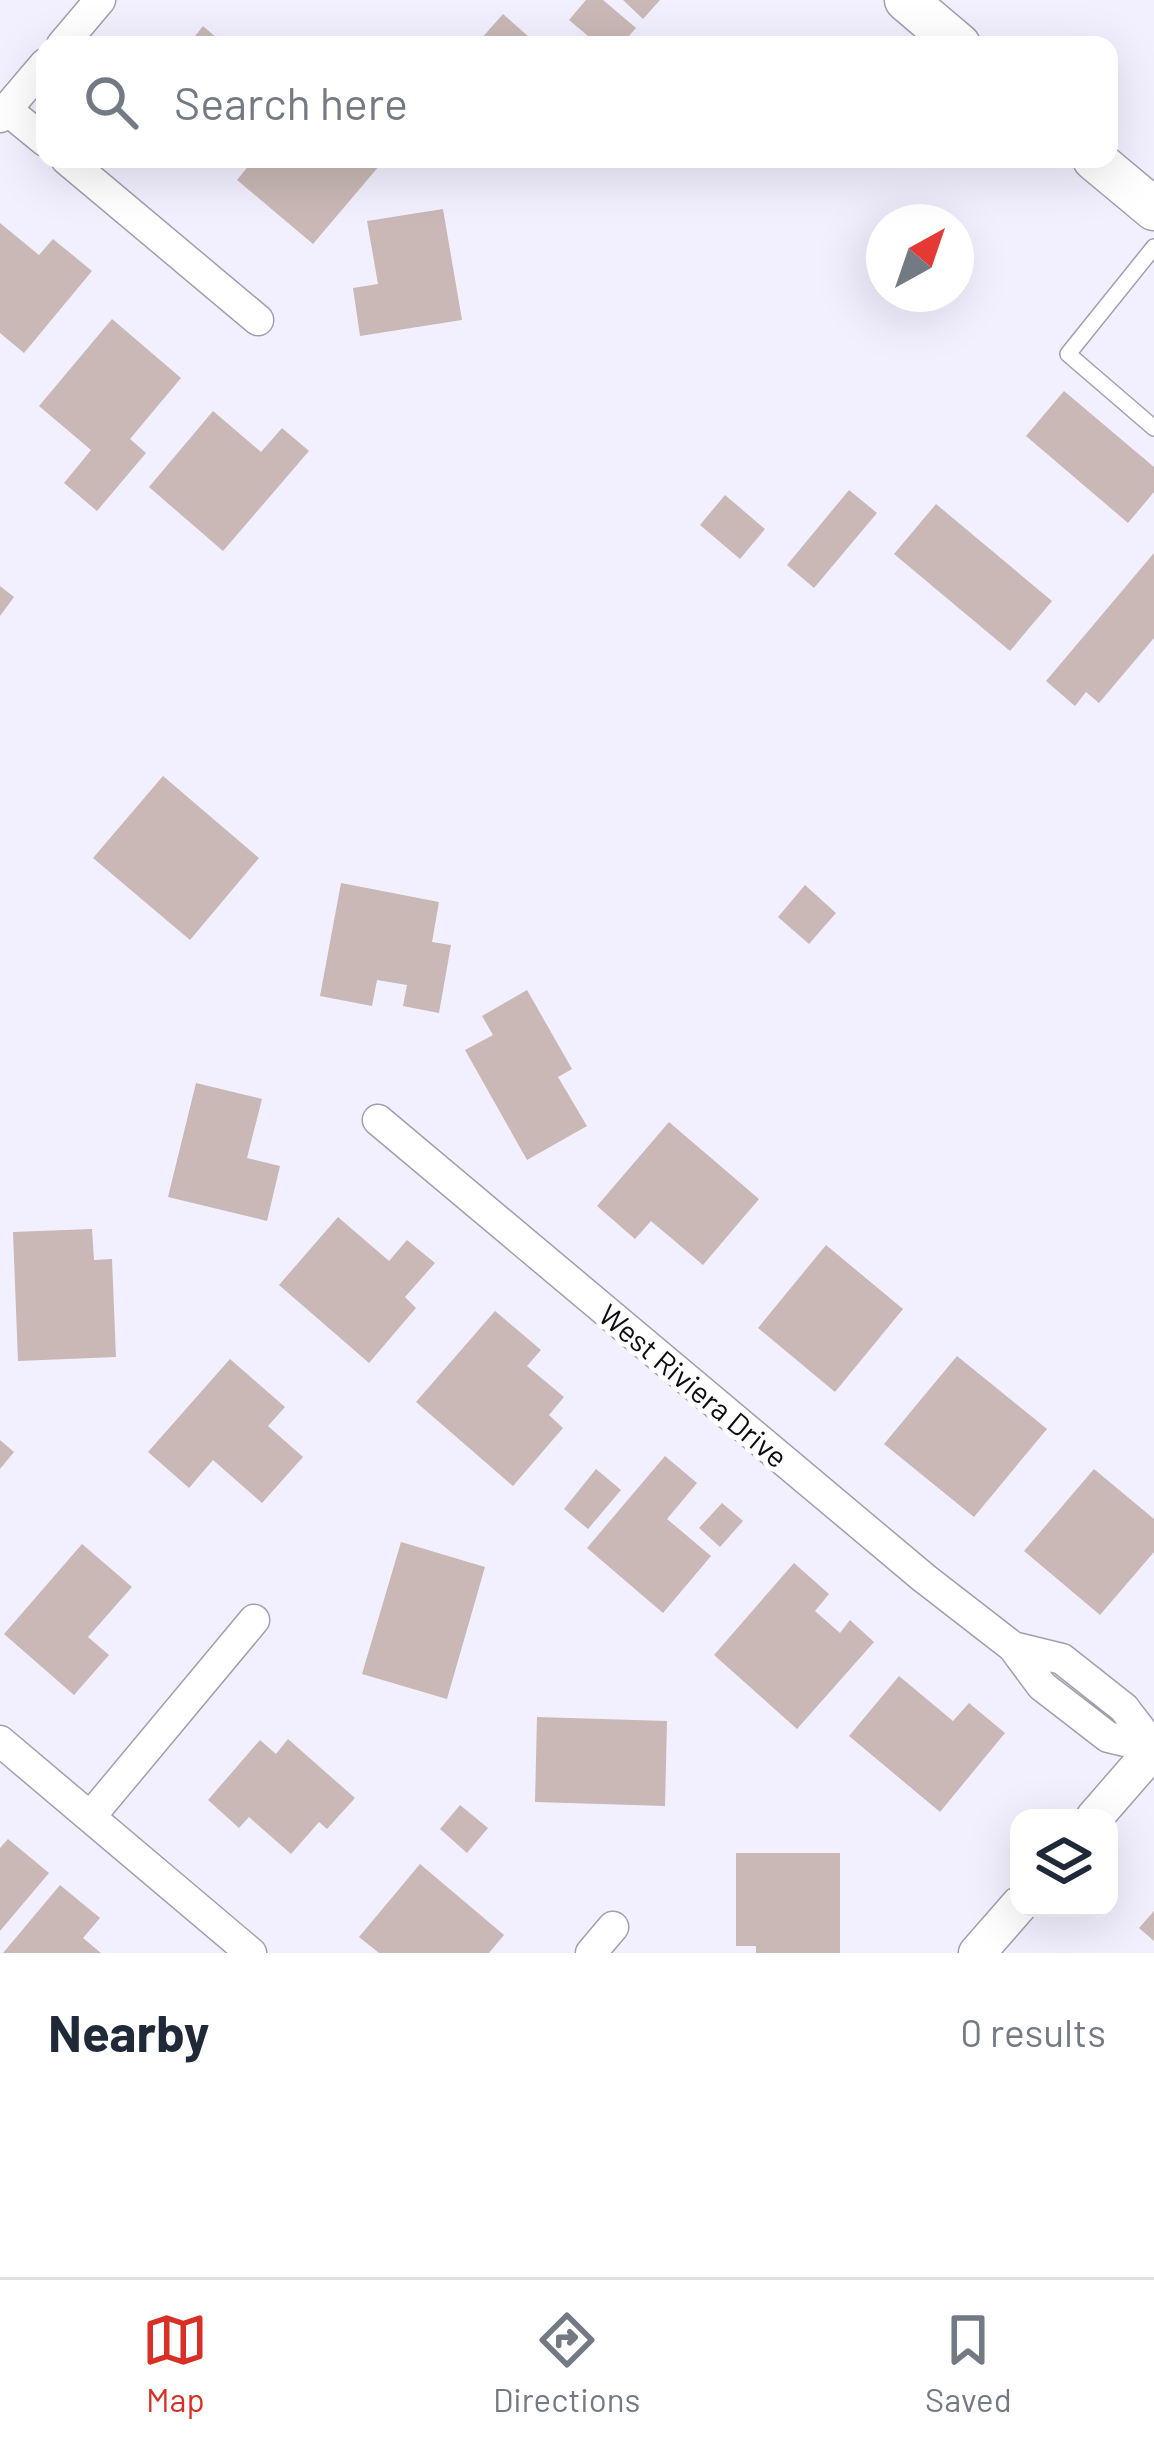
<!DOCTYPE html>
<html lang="en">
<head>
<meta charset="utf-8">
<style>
  :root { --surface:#fff; --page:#f2f2f3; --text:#1f2937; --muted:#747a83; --line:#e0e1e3; --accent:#d93025 }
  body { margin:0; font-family:Barlow,sans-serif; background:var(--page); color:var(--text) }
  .controls { position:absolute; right:36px; bottom:36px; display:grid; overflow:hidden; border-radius:24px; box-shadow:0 12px 48px #0002 }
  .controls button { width:108px; height:108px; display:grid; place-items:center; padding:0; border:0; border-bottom:3px solid var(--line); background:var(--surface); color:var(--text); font:60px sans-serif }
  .compass { position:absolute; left:866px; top:204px; width:108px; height:108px; border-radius:50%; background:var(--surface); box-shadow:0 12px 48px #0002; rotate:40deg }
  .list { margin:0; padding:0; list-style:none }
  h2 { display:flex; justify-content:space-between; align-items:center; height:156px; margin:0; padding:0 48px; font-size:51px }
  h2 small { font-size:39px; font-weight:400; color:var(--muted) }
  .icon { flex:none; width:66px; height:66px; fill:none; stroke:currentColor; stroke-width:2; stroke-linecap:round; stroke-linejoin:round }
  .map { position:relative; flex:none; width:1154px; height:1953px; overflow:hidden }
  .search { position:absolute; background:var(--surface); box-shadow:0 12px 48px #0002; left:36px; right:36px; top:36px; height:132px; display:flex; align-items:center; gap:30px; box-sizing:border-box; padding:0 42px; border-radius:24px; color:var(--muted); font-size:45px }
  .sheet { height:324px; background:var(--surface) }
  nav { display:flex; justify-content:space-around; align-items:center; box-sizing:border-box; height:168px; border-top:3px solid var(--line); background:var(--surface); font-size:33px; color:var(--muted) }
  nav a { display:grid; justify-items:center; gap:6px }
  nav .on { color:var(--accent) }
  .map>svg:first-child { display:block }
  .building { fill:#c9b8b5 }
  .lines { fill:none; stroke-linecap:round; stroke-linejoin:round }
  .service-casing { stroke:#a19fad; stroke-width:18 }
  .minor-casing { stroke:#a19fad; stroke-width:33 }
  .tertiary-casing { stroke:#a19fad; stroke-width:39 }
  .secondary-casing { stroke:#a19fad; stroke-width:45 }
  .service { stroke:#fff; stroke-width:15 }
  .minor { stroke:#fff; stroke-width:30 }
  .tertiary { stroke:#fff; stroke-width:36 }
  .secondary { stroke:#fff; stroke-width:42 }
  .labels { text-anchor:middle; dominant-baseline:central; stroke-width:10; stroke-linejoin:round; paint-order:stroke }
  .street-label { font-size:30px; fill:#0e0e12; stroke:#fff }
</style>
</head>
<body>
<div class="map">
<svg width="1154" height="1953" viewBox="0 0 1154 1953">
  <rect width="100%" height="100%" fill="#f2f0ff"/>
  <path class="building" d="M586 0H603L636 28 621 45H580L588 36 569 20Z
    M623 0H660L643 19Z
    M503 14 538 45H486L480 40Z
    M203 26 225 45H188Z
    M254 159H385L313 244 237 180Z
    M443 209 462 320 360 336 353 288 378 284 367 221Z
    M0 223 39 255 53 239 92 271 24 353 0 333Z
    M112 319 181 378 130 439 146 453 97 511 64 483 91 450 39 406Z
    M1064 391 1154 467V492L1128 523 1026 436Z
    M213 411 261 452 282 428 309 451 223 551 149 487Z
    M849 490 877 513 814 588 787 565Z
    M725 495 765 529 740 559 700 525Z
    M936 504 1052 601 1010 651 894 554Z
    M1154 553V638L1099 703 1086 692 1075 706 1046 681Z
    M0 586 14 597 0 616Z
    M163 776 259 858 190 940 93 858Z
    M341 883 439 902 432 942 451 945 439 1013 403 1006 407 985 377 980 372 1006 320 996Z
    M805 885 836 913 809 944 778 917Z
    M527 990 572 1069 558 1077 587 1126 527 1160 465 1050 493 1035 482 1016Z
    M196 1083 262 1099 247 1158 280 1166 267 1221 168 1197Z
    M669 1122 759 1199 703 1265 651 1221 635 1239 597 1206Z
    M338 1217 389 1261 407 1240 435 1263 405 1297 416 1308 369 1363 279 1285Z
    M92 1229 94 1260 112 1259 116 1357 18 1361 13 1232Z
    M826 1245 903 1309 835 1392 758 1328Z
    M495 1311 541 1350 527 1366 564 1397 549 1415 563 1428 513 1486 416 1402Z
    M957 1356 1047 1429 974 1517 884 1444Z
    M230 1359 285 1407 268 1426 303 1457 262 1503 213 1460 189 1488 148 1452Z
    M0 1440 14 1452 0 1469Z
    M665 1456 697 1483 667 1519 711 1556 663 1613 587 1548Z
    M596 1469 621 1490 588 1529 564 1509Z
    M1094 1469 1154 1519V1552L1100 1615 1024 1551Z
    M722 1503 743 1521 720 1547 699 1528Z
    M401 1542 485 1567 447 1699 362 1674Z
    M82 1544 132 1587 88 1637 109 1655 74 1695 4 1634Z
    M794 1563 829 1594 815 1611 840 1633 850 1620 874 1642 797 1729 714 1655Z
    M899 1676 953 1721 969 1703 1005 1733 940 1812 849 1736Z
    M537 1717 667 1721 665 1806 535 1802Z
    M288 1739 355 1798 327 1829 319 1822 291 1854 249 1817 239 1828 208 1800 260 1740 276 1754Z
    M460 1805 488 1828 467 1853 440 1829Z
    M8 1839 49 1873 0 1931V1848Z
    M736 1853H840V1953H756V1946H736Z
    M420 1864 504 1935 489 1953H379L359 1937Z
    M60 1885 100 1918 83 1938 101 1953H3Z
    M1154 1911V1941L1139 1928Z"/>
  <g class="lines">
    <g class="service-casing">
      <path id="service" d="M1154 247 1068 354 1154 428"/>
    </g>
    <g class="minor-casing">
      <path id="minor" d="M62 45 100 0
        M6 109 45 141
        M0 117 45 64
        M66 159 258 320
        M378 1120 924 1578 1013 1647 1042 1686 1108 1737 1154 1748
        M1013 1647 1062 1659 1124 1708 1154 1747
        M0 1741 251 1953
        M90 1817 254 1620
        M591 1953 613 1927"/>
    </g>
    <g class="tertiary-casing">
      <path id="tertiary" d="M1094 1818 1154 1749
        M977 1953 1019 1905"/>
    </g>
    <g class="secondary-casing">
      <path id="secondary" d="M906 0 959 45
        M1094 159 1154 209"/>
    </g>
    <use href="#service" class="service"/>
    <use href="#minor" class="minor"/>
    <use href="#tertiary" class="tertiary"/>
    <use href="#secondary" class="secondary"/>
  </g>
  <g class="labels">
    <g class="street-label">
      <text transform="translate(694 1385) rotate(40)">West Riviera Drive</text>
    </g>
  </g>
</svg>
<div class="controls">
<button><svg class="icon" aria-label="layers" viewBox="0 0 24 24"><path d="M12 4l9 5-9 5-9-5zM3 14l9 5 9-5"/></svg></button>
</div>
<svg class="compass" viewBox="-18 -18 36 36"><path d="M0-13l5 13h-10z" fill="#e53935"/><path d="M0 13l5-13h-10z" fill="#747a83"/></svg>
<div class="search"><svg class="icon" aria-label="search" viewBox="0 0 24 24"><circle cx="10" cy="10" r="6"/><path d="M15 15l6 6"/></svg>Search here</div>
</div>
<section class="sheet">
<h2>Nearby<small>0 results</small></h2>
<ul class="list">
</ul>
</section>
<nav>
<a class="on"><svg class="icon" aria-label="map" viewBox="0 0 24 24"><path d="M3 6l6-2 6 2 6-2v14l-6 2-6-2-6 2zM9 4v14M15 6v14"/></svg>Map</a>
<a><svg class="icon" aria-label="directions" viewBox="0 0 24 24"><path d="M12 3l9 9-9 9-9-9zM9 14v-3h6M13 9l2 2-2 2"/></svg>Directions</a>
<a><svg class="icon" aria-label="saved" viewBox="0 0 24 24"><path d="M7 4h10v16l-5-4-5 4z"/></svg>Saved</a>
</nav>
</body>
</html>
